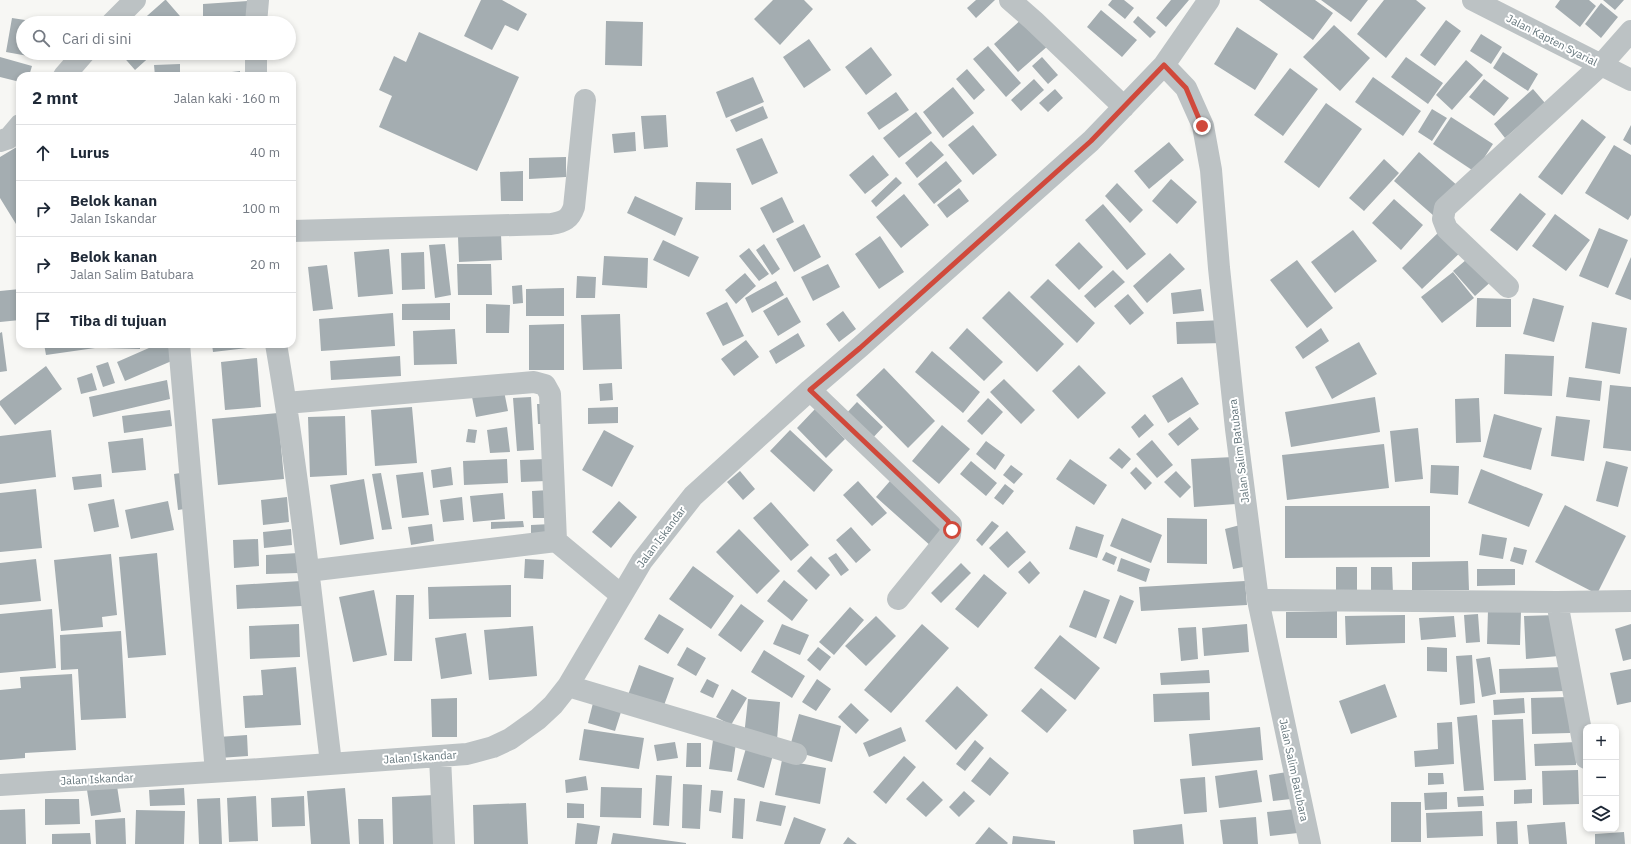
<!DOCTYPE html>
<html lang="id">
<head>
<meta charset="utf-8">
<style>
  :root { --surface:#fff; --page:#f2f2f3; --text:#1f2937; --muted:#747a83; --line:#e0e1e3 }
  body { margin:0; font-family:"IBM Plex Sans",sans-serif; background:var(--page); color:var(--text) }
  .controls { position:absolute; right:12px; bottom:12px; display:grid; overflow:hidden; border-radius:8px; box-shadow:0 2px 6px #0003 }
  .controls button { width:36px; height:36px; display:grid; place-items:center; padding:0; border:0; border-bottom:1px solid var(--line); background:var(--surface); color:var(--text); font:20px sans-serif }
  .stop { position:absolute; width:12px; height:12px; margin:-9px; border:3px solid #d0493b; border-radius:50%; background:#fff }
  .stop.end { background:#d0493b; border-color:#fff; box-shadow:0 1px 4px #0008 }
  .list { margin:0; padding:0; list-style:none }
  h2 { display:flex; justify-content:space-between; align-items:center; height:52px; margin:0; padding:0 16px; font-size:17px }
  h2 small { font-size:13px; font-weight:400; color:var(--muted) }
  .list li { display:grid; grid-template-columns:26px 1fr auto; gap:12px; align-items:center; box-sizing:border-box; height:56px; padding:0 16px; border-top:1px solid var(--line) }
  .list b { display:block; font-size:15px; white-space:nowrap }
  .list p { margin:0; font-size:13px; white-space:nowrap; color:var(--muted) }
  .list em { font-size:13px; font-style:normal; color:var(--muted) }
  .icon { flex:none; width:22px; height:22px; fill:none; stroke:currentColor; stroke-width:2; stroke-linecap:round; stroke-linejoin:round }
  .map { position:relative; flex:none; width:1631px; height:844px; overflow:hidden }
  .search { position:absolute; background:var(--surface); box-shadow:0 2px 6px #0003; left:16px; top:16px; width:280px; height:44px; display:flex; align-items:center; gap:10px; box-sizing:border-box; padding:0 14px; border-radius:22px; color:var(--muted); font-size:15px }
  .panel { position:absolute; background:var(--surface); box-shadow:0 2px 6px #0003; left:16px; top:72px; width:280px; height:276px; border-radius:12px }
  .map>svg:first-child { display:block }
  .building { fill:#a4adb1 }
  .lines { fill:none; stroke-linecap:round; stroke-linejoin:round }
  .minor { stroke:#bcc2c4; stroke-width:22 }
  .route { stroke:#d0493b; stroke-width:5 }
  .labels { text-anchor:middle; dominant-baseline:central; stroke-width:4; stroke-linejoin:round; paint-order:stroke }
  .street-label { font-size:11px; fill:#65767c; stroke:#fff }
</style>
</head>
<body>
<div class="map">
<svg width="1631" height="844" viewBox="0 0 1631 844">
  <rect width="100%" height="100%" fill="#f7f7f4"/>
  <path class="building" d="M166 0 186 23H139L165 0Z
    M481 0H502L527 14 518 31 505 25 492 50 464 36Z
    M773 0H804L813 9 780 45 754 19Z
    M976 0H995L976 18 967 8Z
    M1112 0H1124L1134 8 1125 19 1108 5Z
    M1171 0H1189L1166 27 1156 18Z
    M1259 0H1315L1333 13 1313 40Z
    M1321 0H1368L1351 22Z
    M1384 0H1416L1426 8 1386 58 1357 34Z
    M1560 0H1589L1596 6 1580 27 1555 7Z
    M1603 0H1624L1615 10Z
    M248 1 249 16 203 18V4Z
    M1601 3 1618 17 1601 38 1585 24Z
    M1101 10 1137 40 1122 57 1087 27Z
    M1138 16 1156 32 1150 38 1133 22Z
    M1024 17 1049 45 1018 72 994 44Z
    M12 18 38 22 23 23V53H51L50 60 6 52Z
    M1446 20 1461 31 1435 66 1420 55Z
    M606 21 643 22 642 66 605 65Z
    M1334 25 1370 58 1340 91 1303 57Z
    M1237 27 1278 54 1255 90 1214 64Z
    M419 32 519 77 477 171 379 127 392 96 379 90 394 56 406 62Z
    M1481 34 1502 47 1491 64 1470 51Z
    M809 39 831 70 804 88 783 57Z
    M988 46 1021 83 1006 97 973 59Z
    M871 47 892 75 866 95 845 67Z
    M1503 52 1538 74 1528 91 1493 68Z
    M120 53H154L135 70Z
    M0 57 32 66 29 76H20V82L0 77Z
    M1042 57 1058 75 1048 84 1032 66Z
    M1406 57 1443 83 1428 104 1391 77Z
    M1466 60 1483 75 1452 110 1436 95Z
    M180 64V76H155L154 65Z
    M1290 68 1318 89 1283 136 1254 115Z
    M967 69 985 90 974 100 956 79Z
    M240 71V76H208V75Z
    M753 77 764 102 726 118 716 92Z
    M1373 77 1421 111 1403 136 1355 102Z
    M1034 79 1044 90 1021 111 1011 100Z
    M1484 79 1509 98 1494 116 1469 97Z
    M953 87 974 113 943 138 923 112Z
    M1055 89 1063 98 1048 112 1039 103Z
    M1533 89 1545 103 1505 138 1494 124Z
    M896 92 909 110 879 130 867 113Z
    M1326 103 1362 129 1319 188 1284 162Z
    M763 106 768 118 736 132 730 120Z
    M1432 109 1447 118 1432 141 1418 132Z
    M916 112 932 133 899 158 883 138Z
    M666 115 668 147 644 149 641 116Z
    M1451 117 1493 144 1475 172 1433 144Z
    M1582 119 1606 137 1562 195 1538 177Z
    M973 125 997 155 973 175 948 145Z
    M1631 125V145L1623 140Z
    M635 132 636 151 614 153 612 134Z
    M762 138 778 173 752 185 736 149Z
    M931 141 944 155 917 178 905 163Z
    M1169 142 1184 160 1149 189 1134 171Z
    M20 145V221L16 224 0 198V157Z
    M1614 145 1631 155V215L1628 220 1585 193Z
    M1419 152 1459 187 1434 216 1394 181Z
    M873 155 889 175 865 194 849 175Z
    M566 157V177L529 179V158Z
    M1384 159 1399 173 1364 211 1349 198Z
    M946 161 962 181 934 204 918 184Z
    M523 171V201H501L500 172Z
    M896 177 902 183 876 207 871 201Z
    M1171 179 1197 202 1177 224 1152 201Z
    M696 182 731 183V210H695Z
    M1117 183 1143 210 1130 223 1105 196Z
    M959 188 969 201 947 218 937 205Z
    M1520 193 1546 214 1517 251 1490 230Z
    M904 194 929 225 901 248 876 217Z
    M635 196 683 218 675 236 627 213Z
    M782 197 794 222 773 233 760 208Z
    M1394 199 1423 225 1401 250 1372 223Z
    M1103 204 1146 254 1127 270 1085 220Z
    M1555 214 1590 240 1566 271 1532 246Z
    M804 224 821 257 794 272 776 239Z
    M1444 227 1465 248 1422 289 1402 268Z
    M1599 228 1628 240 1608 288 1579 276Z
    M1353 230 1377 261 1335 293 1311 262Z
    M501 234 502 260 459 262 458 237Z
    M880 236 904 272 879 289 855 254Z
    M663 240 699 257 689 277 653 260Z
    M1079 242 1103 267 1079 290 1055 265Z
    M445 244 451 295 435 298 429 245Z
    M764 244 780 269 772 275 756 250Z
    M749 248 769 274 759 281 739 256Z
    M389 249 393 294 358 297 354 252Z
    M424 252 425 289 402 290 401 253Z
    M1170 253 1185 269 1147 303 1133 286Z
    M1473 254 1494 279 1475 296 1453 271Z
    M604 256 648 258 647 288 602 285Z
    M1631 257V300L1615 294Z
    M1297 260 1333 308 1307 328 1270 280Z
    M457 264H491L492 295H458Z
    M828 264 840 287 813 301 801 277Z
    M327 265 333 309 313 311 308 267Z
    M1113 270 1125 282 1095 308 1084 296Z
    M1453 272 1474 298 1442 323 1421 297Z
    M745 273 756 286 736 304 725 290Z
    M577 276 596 277 595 298H576Z
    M1048 279 1095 323 1077 343 1030 297Z
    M776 281 784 295 752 313 745 298Z
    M522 285 523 303 513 304 512 286Z
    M564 288V316H526V289Z
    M20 289V320L0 322V291Z
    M1201 289 1204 311 1173 314 1171 293Z
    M1009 291 1064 344 1037 372 982 318Z
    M1128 294 1144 313 1130 325 1114 306Z
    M787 297 801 322 778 336 763 311Z
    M1477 298 1511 299V327H1476Z
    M1533 298 1564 306 1554 342 1523 334Z
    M727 302 744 336 723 346 706 313Z
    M450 303V320H402V304Z
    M486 304 510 305 509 333H486Z
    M843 311 856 329 839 342 826 324Z
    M393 313 395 346 321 351 319 319Z
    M620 314 622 369 583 370 581 315Z
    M1225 320V343L1177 344 1176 322Z
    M1592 322 1627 328 1620 374 1585 368Z
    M564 324V370H529V325Z
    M967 328 1003 362 984 381 949 348Z
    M1321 328 1329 341 1303 359 1295 347Z
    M455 329 457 364 414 365 413 331Z
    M2 332 7 371 0 372V333Z
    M798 333 805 346 776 364 769 351Z
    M746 340 759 357 734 376 721 359Z
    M1359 342 1377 374 1332 399 1315 367Z
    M44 344H94L95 348 46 355Z
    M106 344H140V349L106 348Z
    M158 344H167L174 360 125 381 117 362Z
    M212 344H265V346L213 352Z
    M932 351 980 392 963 413 915 372Z
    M1505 354 1554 356 1552 396 1504 394Z
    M400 356 401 376 331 380 330 361Z
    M257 358 261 407 225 410 221 362Z
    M108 362 115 383 103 387 96 366Z
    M1079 365 1106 393 1078 419 1052 391Z
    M46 366 62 389 15 425 0 405V401Z
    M884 368 935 421 908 448 856 395Z
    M92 373 97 390 81 394 77 378Z
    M1182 377 1199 404 1168 423 1152 396Z
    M1569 377 1602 381 1600 401 1566 397Z
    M1004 379 1035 410 1021 424 990 392Z
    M167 380 170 399 93 417 89 397Z
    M612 383 613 400 600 401 599 384Z
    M1610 385 1631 387V451L1603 448Z
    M503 386 508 411 476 417 471 392Z
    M531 397 534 450 517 451 513 398Z
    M1375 397 1380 432 1291 447 1285 412Z
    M988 398 1003 412 982 435 967 421Z
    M1479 398 1481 442 1456 443 1455 399Z
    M857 402 883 427 869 442 843 417Z
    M537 404H545V424H538Z
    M412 407 417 463 375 466 371 410Z
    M618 407V423L588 424V408Z
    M815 409 845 439 826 458 797 428Z
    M170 410 172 426 124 433 122 416Z
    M278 413 284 479 218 485 212 419Z
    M1145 414 1154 425 1139 438 1131 427Z
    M1494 414 1542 428 1531 470 1483 457Z
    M345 416 347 475 310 477 308 417Z
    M1556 416 1590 420 1584 461 1551 456Z
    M1190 417 1199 429 1178 446 1168 434Z
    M942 425 970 449 939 484 912 461Z
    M507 427 510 452 490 453 487 430Z
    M1418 428 1423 479 1395 482 1390 431Z
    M468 429 477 430 475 443 466 442Z
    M51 430 56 477 0 484V436Z
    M604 430 634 446 612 487 582 470Z
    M790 430 833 470 814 492 770 451Z
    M143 438 146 470 112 473 108 442Z
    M1152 440 1173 465 1157 478 1136 454Z
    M986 441 1005 455 995 470 976 454Z
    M1384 444 1389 488 1287 500 1282 455Z
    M1119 448 1131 459 1122 469 1109 458Z
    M1234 457 1236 504 1194 507 1191 459Z
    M507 459 508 483 464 485 463 461Z
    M545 459 546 481 521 482 520 460Z
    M1070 459 1107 485 1094 505 1056 479Z
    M971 461 997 483 986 496 960 474Z
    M1606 461 1628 467 1618 507 1596 501Z
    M1011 465 1023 474 1014 484 1003 475Z
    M1431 465 1459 466 1458 495 1430 493Z
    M451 467 453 485 433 488 431 470Z
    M1136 467 1152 483 1145 490 1130 473Z
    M1481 469 1543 494 1529 527 1468 503Z
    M740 471 755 489 743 500 727 482Z
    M1176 471 1191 487 1180 498 1164 482Z
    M187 472 191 508 178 510 174 474Z
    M423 472 429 515 402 518 396 475Z
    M381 473 392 529 382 530 372 474Z
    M101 474 102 487 74 490 72 477Z
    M364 479 374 539 340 545 330 485Z
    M858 481 887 513 872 526 843 495Z
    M890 481 946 531 932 547 876 497Z
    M1005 484 1014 491 1003 505 994 498Z
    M36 489 42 548 0 552V493Z
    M550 490 551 518H533L532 491Z
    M503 493 505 519 473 522 470 496Z
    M287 497 289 522 263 525 261 500Z
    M462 497 464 520 443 522 440 500Z
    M114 499 119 527 94 532 88 504Z
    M168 501 174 530 131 539 125 510Z
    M619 501 637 517 611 548 592 532Z
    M771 502 809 545 791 561 753 518Z
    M1565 505 1626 536 1597 594 1535 562Z
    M1285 506H1430V557L1285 558Z
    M1122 518 1162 535 1151 563 1110 546Z
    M1167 518 1207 519V564L1167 563Z
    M523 521 524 527 491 529V522Z
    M992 521 999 526 982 546 976 540Z
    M432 524 434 541 411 545 408 527Z
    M551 524V533L531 534V525Z
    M1240 525 1248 566 1233 569 1225 529Z
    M1076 526 1104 535 1097 558 1069 549Z
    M851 527 871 550 856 563 836 540Z
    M291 529 292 545 264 548 263 532Z
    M739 529 780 571 757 594 716 552Z
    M1007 531 1026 552 1008 568 989 548Z
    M1482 534 1507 538 1503 559 1479 555Z
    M258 539 259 566 234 568 233 540Z
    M1514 547 1527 550 1523 565 1510 561Z
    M1106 552 1117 557 1114 565 1102 560Z
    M157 553 166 655 128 658 119 557Z
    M298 553 299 573 266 574V555Z
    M836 553 849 570 841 576 828 558Z
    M111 554 117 615 102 617 103 627 61 631 54 560Z
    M811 556 830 575 816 590 797 571Z
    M1121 558 1150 569 1146 582 1117 571Z
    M36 559 41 601 0 605V563Z
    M525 559 544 560 543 579 524 578Z
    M1030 561 1040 573 1029 584 1018 572Z
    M1468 561 1469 590H1412V562Z
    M961 563 971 573 941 603 931 593Z
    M693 566 734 596 711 629 669 599Z
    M1336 567H1357V597H1336Z
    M1371 567H1392L1393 594 1371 595Z
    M1477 569H1515V585L1477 586Z
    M984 574 1007 593 978 628 955 609Z
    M784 580 808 600 792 621 767 601Z
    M301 581 302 606 237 609 236 585Z
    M1245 581 1247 605 1141 611 1139 587Z
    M511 585V617L429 619 428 587Z
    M374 590 387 655 353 662 339 597Z
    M1084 590 1110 600 1096 638 1069 627Z
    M396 595H414L412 661H394Z
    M1120 595 1134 601 1116 644 1103 638Z
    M741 604 764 621 741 652 718 635Z
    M850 607 864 620 834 655 819 642Z
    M52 609 56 668 0 673V614Z
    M1488 610 1521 611 1520 645 1487 644Z
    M1337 611V638H1286V612Z
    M659 614 684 629 668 654 644 639Z
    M1478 614 1480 642 1466 643 1464 615Z
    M1405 615V643L1346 645 1345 616Z
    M1557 615 1559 656 1526 659 1524 616Z
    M876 616 896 636 866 666 845 646Z
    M1454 616 1456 637 1421 640 1419 618Z
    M299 624 300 657 250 659 249 626Z
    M782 624 809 635 800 655 773 644Z
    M922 624 949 648 891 713 864 690Z
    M1247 624 1249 652 1204 656 1202 628Z
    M1631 624V659L1623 661 1615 629Z
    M533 626 537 676 489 680 484 630Z
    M1196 627 1198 659 1181 661 1178 628Z
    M121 631 126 718 81 720 78 669 61 670 60 635Z
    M466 633 472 674 441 679 435 638Z
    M1060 635 1100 668 1075 700 1034 668Z
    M687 647 706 658 696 676 677 665Z
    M818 647 831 657 820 671 807 660Z
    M1427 647 1447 648V672L1427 671Z
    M764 650 805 676 792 698 751 672Z
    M1472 655 1475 703 1460 705 1456 656Z
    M1490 657 1496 694 1482 697 1476 659Z
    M639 665 674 678 663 708 628 695Z
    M296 667 301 725 245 728 243 696 263 695 261 670Z
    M1564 667V691L1500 693 1499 669Z
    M1631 669V702L1617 705 1610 673Z
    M1209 670 1210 683 1161 685 1160 673Z
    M72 674 76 750 25 753V758L0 760V690L21 688 20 677Z
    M707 679 719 685 713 698 700 692Z
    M817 679 831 689 816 711 802 702Z
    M1385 684 1397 717 1351 734 1339 701Z
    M957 686 988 715 956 750 925 721Z
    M1041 688 1067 710 1047 733 1021 711Z
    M732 689 747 698 731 725 716 717Z
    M1209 692 1210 720 1154 722 1153 694Z
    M1569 697 1570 733 1532 734 1531 698Z
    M457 698V737H432L431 699Z
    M1524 698 1525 713 1494 715 1493 700Z
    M748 699 780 702 777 740 744 736Z
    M593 703 621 712 615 731 588 723Z
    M851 703 869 720 856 734 838 717Z
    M799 714 841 726 832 762 789 750Z
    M1477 715 1484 790 1464 791 1457 717Z
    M1523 719 1526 780 1494 781 1492 720Z
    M1452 722 1454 764 1415 767 1414 751 1438 749 1437 723Z
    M901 727 906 741 869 757 863 743Z
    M1260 727 1263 760 1192 766 1189 734Z
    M584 729 644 738 639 769 579 760Z
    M247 735 248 756 219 758 218 737Z
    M713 740 736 743 732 772 709 769Z
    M975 740 984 748 965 771 956 764Z
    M675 742 678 758 657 761 654 745Z
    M1576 742V765L1535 766 1534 744Z
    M687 743H701V767H686Z
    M746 748 773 755 764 788 737 780Z
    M904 756 916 767 886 804 873 792Z
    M990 757 1009 773 990 796 971 781Z
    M782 760 826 768 820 804 775 795Z
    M1257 770 1262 802 1219 808 1215 776Z
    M1578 770 1579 804 1543 805 1542 771Z
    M1287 772 1291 799 1273 801 1269 775Z
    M1428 773H1443L1444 784 1428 785Z
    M656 775 672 776 669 826 653 825Z
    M586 776 588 790 566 793 565 780Z
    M1205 777 1207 812 1184 814 1180 779Z
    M923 781 943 800 926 817 906 799Z
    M683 784 702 785 700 829 682 828Z
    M117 786 121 812 91 816 87 790Z
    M601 787 642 788 641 818 600 817Z
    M184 788 185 805 150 806 149 790Z
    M345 788 350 844H311L307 791Z
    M1532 789V803L1514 804V790Z
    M711 790 723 791 721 813 709 811Z
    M964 791 975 801 959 817 949 807Z
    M1447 792V809L1425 810 1424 793Z
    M434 795 435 844H393L392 797Z
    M256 796 258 841 229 842 227 798Z
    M304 796 305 826 272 827 271 798Z
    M1483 796 1484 806 1458 807 1457 797Z
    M220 798 222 844H199L197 799Z
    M734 798 745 799 743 839 732 838Z
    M45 799H79L80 824 45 825Z
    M760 801 786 806 781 826 756 821Z
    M1391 802H1421V842H1391Z
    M526 803 528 844H474L473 805Z
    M567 803 584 804V818H567Z
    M25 809 26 844H0V810Z
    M1295 809 1298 833 1270 836 1267 812Z
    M136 810 185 811 184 844H135Z
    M1482 811 1483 836 1427 838 1426 813Z
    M794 817 826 829 820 844H784Z
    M1256 817 1258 844H1223L1220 820Z
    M125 818 126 844H96L95 820Z
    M358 819H383L384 844H359Z
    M1517 821 1518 844H1497L1496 822Z
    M1565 822 1567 844H1529L1527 825Z
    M577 823 600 826 597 844H575Z
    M1182 824 1184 844H1134L1133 830Z
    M989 827 1008 843 1007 844H975Z
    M1624 832 1625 844H1595V834Z
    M90 833 91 844H52V834Z
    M613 833 686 843V844H611Z
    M1013 836 1055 841V844H1012Z
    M848 837 857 844H843Z"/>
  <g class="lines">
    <path class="minor" d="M1010 0 1034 21 1124 107
      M1473 0 1631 80
      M112 23 135 0
      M256 23 258 0
      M256 53V76
      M1164 65 1186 88 1203 126 1211 170 1219 268 1236 429 1258 600 1310 844
      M64 76 84 53
      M0 141 9 138 20 125
      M292 231 551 224C564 222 570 219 574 207L585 100
      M1508 287 1447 229 1443 219 1445 208 1601 65 1631 31
      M179 344 216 772
      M276 344C300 483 314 623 331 763
      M810 390 951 525 950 535 898 599
      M286 403 534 382 545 385 550 394 556 541 621 595
      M308 571 556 541
      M1258 600 1557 602 1631 601
      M1557 602 1586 758
      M568 686 796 754
      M440 757 444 844
      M0 785 261 769 467 754 493 747 510 739 538 719 553 705 568 686 642 561 693 496 810 390 860 347 1091 141 1164 65 1209 0"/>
  </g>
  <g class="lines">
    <path class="route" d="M952 530 948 521 810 390 860 348 1091 141 1164 65 1186 88 1202 126"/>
  </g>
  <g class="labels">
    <g class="street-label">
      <text transform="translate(1552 40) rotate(27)">Jalan Kapten Syarial</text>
      <text transform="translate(1239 451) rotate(-97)">Jalan Salim Batubara</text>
      <text transform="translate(661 537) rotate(-53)">Jalan Iskandar</text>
      <text transform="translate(420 757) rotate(-4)">Jalan Iskandar</text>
      <text transform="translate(1294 770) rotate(78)">Jalan Salim Batubara</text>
      <text transform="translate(97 779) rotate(-3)">Jalan Iskandar</text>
    </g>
  </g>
</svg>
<div class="controls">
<button>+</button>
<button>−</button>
<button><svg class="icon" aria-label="layers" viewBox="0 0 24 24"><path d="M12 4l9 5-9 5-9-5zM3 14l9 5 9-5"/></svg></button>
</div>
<div class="stop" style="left:952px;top:530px"></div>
<div class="stop end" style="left:1202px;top:126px"></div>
<div class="search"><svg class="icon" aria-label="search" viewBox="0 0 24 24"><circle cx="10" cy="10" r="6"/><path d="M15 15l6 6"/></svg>Cari di sini</div>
<section class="panel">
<h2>2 mnt<small>Jalan kaki · 160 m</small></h2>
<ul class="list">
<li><svg class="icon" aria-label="ahead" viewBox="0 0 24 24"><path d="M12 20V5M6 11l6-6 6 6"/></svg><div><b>Lurus</b></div><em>40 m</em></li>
<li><svg class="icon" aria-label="right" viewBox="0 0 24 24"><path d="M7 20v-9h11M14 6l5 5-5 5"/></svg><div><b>Belok kanan</b><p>Jalan Iskandar</p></div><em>100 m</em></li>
<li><svg class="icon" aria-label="right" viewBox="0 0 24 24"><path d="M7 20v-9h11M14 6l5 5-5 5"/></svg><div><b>Belok kanan</b><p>Jalan Salim Batubara</p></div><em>20 m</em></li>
<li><svg class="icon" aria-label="arrive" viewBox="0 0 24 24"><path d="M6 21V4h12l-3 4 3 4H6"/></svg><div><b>Tiba di tujuan</b></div></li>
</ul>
</section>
</div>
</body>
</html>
